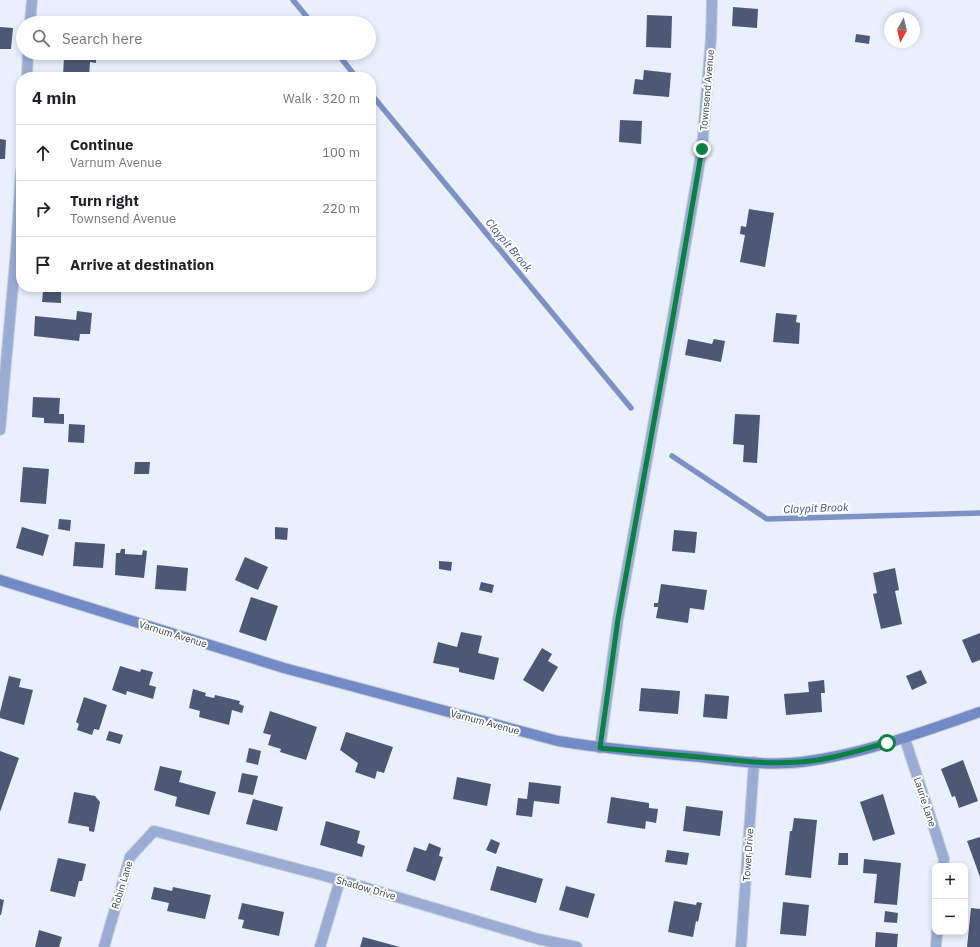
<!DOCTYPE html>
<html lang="en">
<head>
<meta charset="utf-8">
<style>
  :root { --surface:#fff; --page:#f2f2f2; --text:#202124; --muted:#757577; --line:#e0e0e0 }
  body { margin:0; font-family:"IBM Plex Sans",sans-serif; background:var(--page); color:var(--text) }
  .controls { position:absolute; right:12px; bottom:12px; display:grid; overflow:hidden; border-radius:8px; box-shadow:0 2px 6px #0003 }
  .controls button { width:36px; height:36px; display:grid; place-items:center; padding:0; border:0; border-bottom:1px solid var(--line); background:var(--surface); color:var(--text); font:20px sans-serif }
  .compass { position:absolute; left:884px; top:12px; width:36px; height:36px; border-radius:50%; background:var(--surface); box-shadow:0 2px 6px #0003; rotate:188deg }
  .stop { position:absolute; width:12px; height:12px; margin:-9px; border:3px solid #0b8043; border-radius:50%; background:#fff }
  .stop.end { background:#0b8043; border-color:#fff; box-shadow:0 1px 4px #0008 }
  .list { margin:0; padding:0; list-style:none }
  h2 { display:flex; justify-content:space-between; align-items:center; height:52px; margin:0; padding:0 16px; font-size:17px }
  h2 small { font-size:13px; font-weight:400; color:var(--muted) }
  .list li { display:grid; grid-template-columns:26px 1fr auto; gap:12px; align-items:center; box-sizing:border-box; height:56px; padding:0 16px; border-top:1px solid var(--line) }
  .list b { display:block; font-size:15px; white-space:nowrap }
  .list p { margin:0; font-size:13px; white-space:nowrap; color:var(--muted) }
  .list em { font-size:13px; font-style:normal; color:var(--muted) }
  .icon { flex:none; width:22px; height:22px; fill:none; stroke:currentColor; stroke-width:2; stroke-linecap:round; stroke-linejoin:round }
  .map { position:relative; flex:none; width:980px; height:947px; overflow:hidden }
  .search { position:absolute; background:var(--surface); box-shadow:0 2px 6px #0003; left:16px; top:16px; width:360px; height:44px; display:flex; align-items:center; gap:10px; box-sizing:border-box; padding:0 14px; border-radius:22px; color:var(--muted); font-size:15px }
  .panel { position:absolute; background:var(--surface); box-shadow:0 2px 6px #0003; left:16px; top:72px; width:360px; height:220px; border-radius:16px }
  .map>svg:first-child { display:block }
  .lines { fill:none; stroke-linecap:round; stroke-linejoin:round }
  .stream { stroke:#7d91c4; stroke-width:5.5 }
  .building { fill:#4d5874 }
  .street-casing { stroke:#c5cbd8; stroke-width:12 }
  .secondary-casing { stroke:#c5cbd8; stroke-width:12 }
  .street { stroke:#9bacd4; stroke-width:10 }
  .secondary { stroke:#728ac5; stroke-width:10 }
  .route { stroke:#0b8043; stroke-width:5 }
  .labels { text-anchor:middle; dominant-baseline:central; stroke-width:4; stroke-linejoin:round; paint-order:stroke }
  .street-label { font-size:10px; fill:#333946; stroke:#fff }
  .water-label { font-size:11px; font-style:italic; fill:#364c8c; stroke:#fff }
</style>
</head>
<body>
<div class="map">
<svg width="980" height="947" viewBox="0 0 980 947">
  <rect width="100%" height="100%" fill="#e9effc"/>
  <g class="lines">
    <path class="stream" d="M293 0 312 23
      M337 53 356 77
      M371 94 631 408
      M672 456 767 519 980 513"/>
  </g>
  <path class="building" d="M733 7 758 9 757 28 732 26Z
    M647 15 672 16 671 48 646 47Z
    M0 27 13 28 11 49H0Z
    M856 34 870 36 869 44 855 42Z
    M73 53H96V63L90 62 89 77H63L64 56 72 57Z
    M644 70 671 73 669 97 633 94 635 79 643 80Z
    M620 120 642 121 641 144 619 142Z
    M0 139 6 140 5 159H0Z
    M749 209 774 213 765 267 740 262 745 235 740 234 741 226 746 227Z
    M43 291 61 292V303L42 302Z
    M77 311 92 313 90 334H80L79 341 34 336 35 316 76 320Z
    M776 313 797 315 796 322 800 323 799 344 773 342Z
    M688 339 712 344 714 339 725 341 721 362 685 355Z
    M33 397 60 398 59 414H64V424L44 423V418L32 417Z
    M735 414 760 415 757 463 743 462 744 445 733 444Z
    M69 424 85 425 84 443 68 442Z
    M135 462H150L149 474H134Z
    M23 467 49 469 46 504 20 502Z
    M59 519 71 520 70 531 58 529Z
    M22 527 49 535 43 556 16 548Z
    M275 527 288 528 287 540 275 539Z
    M674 530 697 532 695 553 672 551Z
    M75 542 105 544 103 568 73 566Z
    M121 549H125V554L142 555 143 550 147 551 144 578 115 575 116 553H120Z
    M245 557 268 567 258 590 235 580Z
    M439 561 452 562 451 571 439 569Z
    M157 565 188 568 186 591 155 589Z
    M895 568 899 590 895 591 902 624 881 629 873 594 877 593 873 573Z
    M481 582 494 585 492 593 479 590Z
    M661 584 707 590 704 610 690 608 688 623 656 618 658 607H654V603H658Z
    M251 597 278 606 266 641 239 632Z
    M461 632 482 636 478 653 499 658 494 680 459 672V668L433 663 438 642 457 647Z
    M980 633V660L972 663 962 640Z
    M542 648 552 654 548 661 558 667 543 692 523 680Z
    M120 666 140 672 141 669 153 672 149 685 156 687 153 699 127 691 126 695 112 690Z
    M921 670 927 683 912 690 906 676Z
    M9 676 21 679 19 687 33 690 24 725 0 718V712Z
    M824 680 825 693H821L822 712 786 715 784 694 809 692 808 682Z
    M641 688 680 691 678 714 639 711Z
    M193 689 206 693 205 696 214 698 215 695 240 701 239 704 244 706 242 713 232 710 229 725 199 717 200 711 189 708Z
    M705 694 729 696 727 719 703 717Z
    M84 697 107 705 99 730 94 729 92 735 77 730 79 724 76 722Z
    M270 711 317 727 306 760 280 752 281 749 268 745 271 735 263 733Z
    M109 731 123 735 120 744 106 740Z
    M346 732 393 747 384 773 377 771 375 779 355 772 358 763 340 750Z
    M249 748 261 751 258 765 246 762Z
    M0 751 19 758 0 812Z
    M963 760 978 801 959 808 955 796 952 797 941 769Z
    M160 766 182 771 179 782 216 792 209 815 175 806 177 797 154 790Z
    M242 773 258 776 253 795 238 792Z
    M457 777 491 784 487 806 453 799Z
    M529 782 561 786 559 804 534 801 532 817 516 815 518 798 527 799Z
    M74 792 95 796 100 802 94 832 89 831V827L68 823Z
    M883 794 895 834 873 841 860 802Z
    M611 797 649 803V808L658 809 656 823 646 821 645 829 607 823Z
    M253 799 283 807 277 831 246 824Z
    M686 806 723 811 720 836 683 831Z
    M794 818 817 820 811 878 785 875 790 831H792Z
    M326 821 360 831 357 843 365 846 362 857 320 845Z
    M980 837V877L967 841Z
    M491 839 500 843 496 854 486 850Z
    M429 843 441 848 439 856 443 857 435 881 406 871 414 847 426 851Z
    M667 850 689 853 687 865 665 862Z
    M839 853H848V865H838Z
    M58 858 86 864 82 881H79L75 897 50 891Z
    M864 859 901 863 897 905 874 903 877 874 863 873Z
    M497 866 543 879 536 903 490 890Z
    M566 886 595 894 588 918 559 910Z
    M154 887 172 891 173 887 211 895 205 919 167 911 169 903 151 899Z
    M0 899 4 900 1 915H0Z
    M674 901 696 905 697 902 702 903 698 922 696 921 693 937 668 932Z
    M783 902 809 905 806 936 780 934Z
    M242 903 284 912 279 936 242 928 244 920 238 919Z
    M971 908 980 909V947H967Z
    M885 911 898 913 897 923 884 922Z
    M39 930 62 937 59 947H35Z
    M876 932 898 934 897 947H875Z
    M363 937 400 947H360Z"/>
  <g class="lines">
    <g class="street-casing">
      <path id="street" d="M30 23 32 0
        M27 77 28 53
        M0 430 16 251 21 171
        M905 739 944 859 943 866
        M600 748 618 619 674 311 702 149 711 38 712 0
        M104 947 130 857 154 831 340 880 538 939 577 947
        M320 947 340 880
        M741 947 754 762
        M936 947 937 932"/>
    </g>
    <g class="secondary-casing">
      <path id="secondary" d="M0 580 284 668 558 741C605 749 652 753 700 757 733 761 769 766 802 762 864 754 922 732 980 712"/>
    </g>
    <use href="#street" class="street"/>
    <use href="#secondary" class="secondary"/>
  </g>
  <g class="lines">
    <path class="route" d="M702 149 674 311 618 619 600 748 754 762C769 763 785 763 800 762 830 760 859 750 887 743"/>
  </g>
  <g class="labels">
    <g class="street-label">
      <text transform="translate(707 90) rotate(-85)">Townsend Avenue</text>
      <text transform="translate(173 634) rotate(17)">Varnum Avenue</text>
      <text transform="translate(485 722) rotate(15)">Varnum Avenue</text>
      <text transform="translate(925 802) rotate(72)">Laurie Lane</text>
      <text transform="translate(748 855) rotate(-86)">Tower Drive</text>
      <text transform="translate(122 885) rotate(-73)">Robin Lane</text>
      <text transform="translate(366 888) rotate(16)">Shadow Drive</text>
    </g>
    <g class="water-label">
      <text transform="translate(509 245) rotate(50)">Claypit Brook</text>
      <text transform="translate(816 508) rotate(-2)">Claypit Brook</text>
    </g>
  </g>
</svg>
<div class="controls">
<button>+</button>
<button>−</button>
</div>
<svg class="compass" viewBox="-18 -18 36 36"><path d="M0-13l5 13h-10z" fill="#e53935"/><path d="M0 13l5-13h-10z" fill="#757577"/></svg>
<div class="stop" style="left:887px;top:743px"></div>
<div class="stop end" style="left:702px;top:149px"></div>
<div class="search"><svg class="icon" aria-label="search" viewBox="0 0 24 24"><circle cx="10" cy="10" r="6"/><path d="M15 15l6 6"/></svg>Search here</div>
<section class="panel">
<h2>4 min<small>Walk · 320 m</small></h2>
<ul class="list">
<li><svg class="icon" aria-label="ahead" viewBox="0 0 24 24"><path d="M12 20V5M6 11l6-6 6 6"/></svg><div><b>Continue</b><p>Varnum Avenue</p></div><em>100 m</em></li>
<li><svg class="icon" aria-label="right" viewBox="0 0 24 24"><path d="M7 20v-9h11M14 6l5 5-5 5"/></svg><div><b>Turn right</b><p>Townsend Avenue</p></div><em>220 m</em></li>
<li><svg class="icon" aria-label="arrive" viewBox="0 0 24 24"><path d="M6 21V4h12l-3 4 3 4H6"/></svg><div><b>Arrive at destination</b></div></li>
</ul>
</section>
</div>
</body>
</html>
